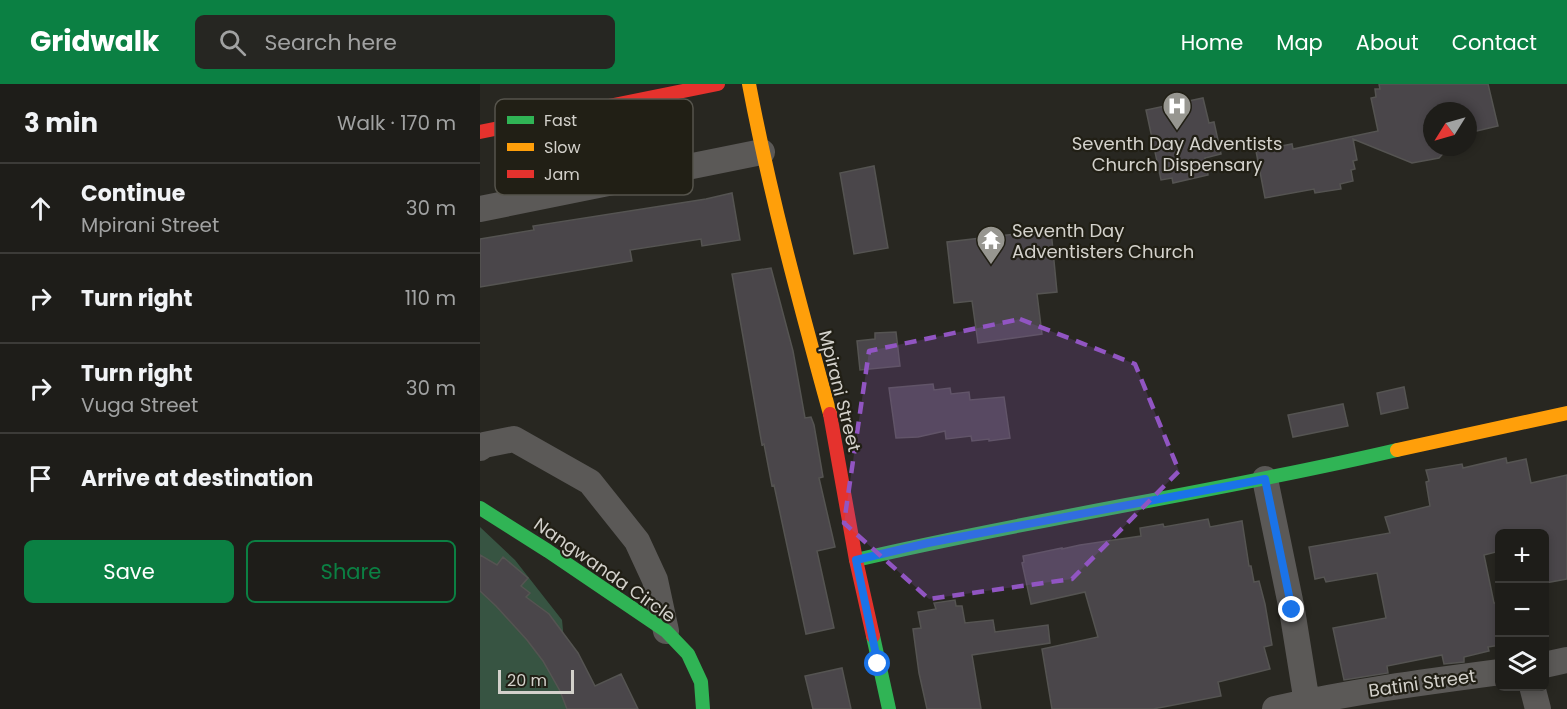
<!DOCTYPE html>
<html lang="en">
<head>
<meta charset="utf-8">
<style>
  :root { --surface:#1e1d19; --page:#262622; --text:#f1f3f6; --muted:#a1a2a2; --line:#3c3b38; --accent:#0b8043 }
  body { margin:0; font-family:Poppins,sans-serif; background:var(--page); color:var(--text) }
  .controls { position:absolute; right:18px; bottom:18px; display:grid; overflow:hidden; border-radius:9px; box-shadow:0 3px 9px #0003 }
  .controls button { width:54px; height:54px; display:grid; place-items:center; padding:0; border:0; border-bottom:2px solid var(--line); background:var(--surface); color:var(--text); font:30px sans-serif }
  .compass { position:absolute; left:943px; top:18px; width:54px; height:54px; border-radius:50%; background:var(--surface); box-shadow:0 3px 9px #0003; rotate:233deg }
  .scale { position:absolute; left:18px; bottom:15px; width:76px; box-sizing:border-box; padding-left:6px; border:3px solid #d3d1cb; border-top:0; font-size:16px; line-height:21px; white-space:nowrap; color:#d3d1cb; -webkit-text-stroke:4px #211f15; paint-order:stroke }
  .stop { position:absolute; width:18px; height:18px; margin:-14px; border:4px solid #1a73e8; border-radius:50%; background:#fff }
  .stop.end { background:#1a73e8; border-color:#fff; box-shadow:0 2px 6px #0008 }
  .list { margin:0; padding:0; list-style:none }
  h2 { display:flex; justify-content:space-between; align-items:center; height:78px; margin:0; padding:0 24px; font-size:26px }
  h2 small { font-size:20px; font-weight:400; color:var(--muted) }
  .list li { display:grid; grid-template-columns:39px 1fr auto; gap:18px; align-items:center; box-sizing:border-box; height:90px; padding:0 24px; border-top:2px solid var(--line) }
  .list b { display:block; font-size:22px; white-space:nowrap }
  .list p { margin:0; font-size:20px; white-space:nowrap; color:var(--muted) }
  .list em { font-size:20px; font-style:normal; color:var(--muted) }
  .actions { display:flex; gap:12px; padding:18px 24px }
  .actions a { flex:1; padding:14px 0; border:2px solid var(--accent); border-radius:9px; text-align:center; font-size:21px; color:var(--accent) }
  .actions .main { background:var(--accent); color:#fff }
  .icon { flex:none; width:33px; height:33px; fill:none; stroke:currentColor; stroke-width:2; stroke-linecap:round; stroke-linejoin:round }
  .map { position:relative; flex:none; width:1087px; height:625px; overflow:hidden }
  header { display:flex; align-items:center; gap:36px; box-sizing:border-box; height:84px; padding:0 30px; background:var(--accent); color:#fff }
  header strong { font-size:28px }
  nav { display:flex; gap:33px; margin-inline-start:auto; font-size:21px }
  .search { width:420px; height:54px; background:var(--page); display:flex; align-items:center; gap:15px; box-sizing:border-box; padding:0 21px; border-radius:9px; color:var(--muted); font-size:22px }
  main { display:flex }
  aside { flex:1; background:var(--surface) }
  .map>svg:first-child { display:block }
  .green { fill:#375442 }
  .building { fill:#4a464a; stroke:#555452; stroke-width:1.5 }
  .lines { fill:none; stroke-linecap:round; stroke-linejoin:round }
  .street { stroke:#5b5957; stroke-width:26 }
  .fast { stroke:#30b455; stroke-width:14 }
  .slow { stroke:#ff9f0a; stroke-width:14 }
  .jam { stroke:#e5322d; stroke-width:14 }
  .route { stroke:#1a73e8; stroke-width:8 }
  .marked { fill:#9155c2; fill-opacity:0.2; stroke:#9155c2; stroke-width:4.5; stroke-dasharray:12 8; stroke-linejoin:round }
  .labels { text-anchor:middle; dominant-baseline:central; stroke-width:4.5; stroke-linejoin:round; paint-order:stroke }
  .poi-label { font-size:18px; fill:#d3d1cb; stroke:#211f15 }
  .street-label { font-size:18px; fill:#d3d1cb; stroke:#211f15 }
  .key { fill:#211f15; stroke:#56544c; stroke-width:1.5 }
  .key-label { font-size:16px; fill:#d3d1cb }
</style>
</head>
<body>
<header>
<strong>Gridwalk</strong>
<div class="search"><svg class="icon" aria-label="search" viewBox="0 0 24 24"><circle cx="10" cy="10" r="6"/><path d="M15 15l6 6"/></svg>Search here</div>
<nav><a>Home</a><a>Map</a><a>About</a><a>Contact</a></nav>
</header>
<main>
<aside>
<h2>3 min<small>Walk · 170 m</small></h2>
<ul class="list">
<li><svg class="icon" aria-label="ahead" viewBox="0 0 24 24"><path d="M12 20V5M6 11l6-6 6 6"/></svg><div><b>Continue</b><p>Mpirani Street</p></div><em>30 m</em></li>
<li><svg class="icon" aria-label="right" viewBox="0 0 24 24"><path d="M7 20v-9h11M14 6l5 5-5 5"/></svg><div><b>Turn right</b></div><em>110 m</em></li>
<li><svg class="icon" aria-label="right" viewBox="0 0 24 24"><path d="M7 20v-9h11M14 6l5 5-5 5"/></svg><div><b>Turn right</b><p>Vuga Street</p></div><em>30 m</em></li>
<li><svg class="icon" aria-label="arrive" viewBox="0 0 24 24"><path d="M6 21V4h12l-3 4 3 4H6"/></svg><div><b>Arrive at destination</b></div></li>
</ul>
<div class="actions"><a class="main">Save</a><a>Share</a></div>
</aside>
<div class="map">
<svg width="1087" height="625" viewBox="0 0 1087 625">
  <rect width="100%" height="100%" fill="#282721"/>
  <path class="green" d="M0 443 35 476 82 536 88 596 97 625H0Z"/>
  <path class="building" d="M899 0H1008L1018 42 988 49V27H952V63H969L959 74 932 79 873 55 877 76 873 77 875 85 871 86 873 97 860 100 861 105 835 109 834 105 785 114 776 67 812 60 813 65 898 47 891 14 896 13 895 5H900Z
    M723 14 729 39 734 38 741 70 725 74 728 91 693 99 692 94 681 96 666 26Z
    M394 82 408 164 374 170 360 89Z
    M252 109 260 156 222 162 221 155 150 166 152 177 0 203V155L54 146 53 142 226 115Z
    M571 146 577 208 557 210 562 250 498 259 492 217 474 219 467 158Z
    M291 184 313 267 325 334 331 333 334 341 343 393 339 394 355 463 337 467 354 544 326 550 294 401 292 402 284 360 282 361 252 190Z
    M416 248 420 282 380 286 377 257 395 255V249Z
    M453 300 454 306 470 304 471 310 489 308 490 316 524 313 530 354 509 357V355L492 357 491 352 466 355 465 347 438 353 416 354 409 304Z
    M924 303 928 324 901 330 897 309Z
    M863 320 868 342 813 353 808 331Z
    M1026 374 1027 379 1046 375 1051 399 1087 391V495L1065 499V450H1020V467L1004 471 1014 519H1017L1020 531V561L1008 563 1009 567 984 573V578L964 580 962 571 907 582 908 589 864 596 853 544 906 534 897 489 846 498 844 493 835 495 829 463 910 449 905 433 950 422 946 398 949 397 946 386 982 380 983 384Z
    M728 435 730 443 762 437 769 482H771L774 498 779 497 785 520 792 561 784 563 790 585 738 598 741 612 673 625H572L562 565 618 553 605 508 551 520 542 479 544 478 543 472 582 464V465L600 461 661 452 660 444 683 440 684 443Z
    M0 471 17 481 23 473 48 494 41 502 50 509 46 513 69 530 98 569 115 602 141 590 158 625H87L80 607 63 577 47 556 16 522 0 507Z
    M475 516 476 522H482L485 539 513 536 515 548 568 541 570 559 492 571 501 625H447L439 589 433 545 441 544 438 528 456 525 454 519Z
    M362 584 371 625H333L325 592Z"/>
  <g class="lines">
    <path class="street" d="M0 125 282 68
      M0 364 4 361 34 355 110 398 157 457 175 496 186 547
      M785 395 812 526 828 625
      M1064 581 1087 576
      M1052 602 1058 625
      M795 625C869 608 944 598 1020 588"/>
    <path class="fast" d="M0 424 68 467 186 547 208 570 221 598 223 625
      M376 476C555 434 738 408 917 366
      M393 552 409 625"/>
    <path class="slow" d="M269 0C290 111 320 221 350 330
      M917 366 1087 329"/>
    <path class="jam" d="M0 48 238 0
      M350 330 376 476 393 552"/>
  </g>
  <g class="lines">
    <path class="route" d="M398 580 376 476 448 459 785 395 812 526"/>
  </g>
  <path class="marked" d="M540 235 655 280 699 387 592 495 449 515 364 439 389 267Z"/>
  <defs>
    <g id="hospital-pin" transform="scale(1.5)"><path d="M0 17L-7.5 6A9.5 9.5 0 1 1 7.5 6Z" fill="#979690" stroke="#211f15"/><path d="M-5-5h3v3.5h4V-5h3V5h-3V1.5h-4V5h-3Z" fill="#fff"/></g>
    <g id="temple-pin" transform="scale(1.5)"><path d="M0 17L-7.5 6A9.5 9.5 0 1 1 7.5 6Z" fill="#979690" stroke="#211f15"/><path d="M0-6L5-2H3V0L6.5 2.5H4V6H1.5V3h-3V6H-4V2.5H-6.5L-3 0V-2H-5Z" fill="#fff"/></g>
  </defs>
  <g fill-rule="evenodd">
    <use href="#hospital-pin" x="697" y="22"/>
    <use href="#temple-pin" x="511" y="156"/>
  </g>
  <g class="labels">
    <g class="poi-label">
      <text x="697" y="59">Seventh Day Adventists<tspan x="697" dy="21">Church Dispensary</tspan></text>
      <text x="532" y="146" text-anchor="start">Seventh Day<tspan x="532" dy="21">Adventisters Church</tspan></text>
    </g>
    <g class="street-label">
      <text transform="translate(360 307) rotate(76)">Mpirani Street</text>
      <text transform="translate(125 486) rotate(35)">Nangwanda Circle</text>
      <text transform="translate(942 599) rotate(-8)">Batini Street</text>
    </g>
  </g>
  <rect x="15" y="15" width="198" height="96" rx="9" class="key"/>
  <rect x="27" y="32" width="27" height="8" fill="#30b455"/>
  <rect x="27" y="59" width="27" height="8" fill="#ff9f0a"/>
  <rect x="27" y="86" width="27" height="8" fill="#e5322d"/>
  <g class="key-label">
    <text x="64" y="42">Fast</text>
    <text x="64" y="69">Slow</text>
    <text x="64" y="96">Jam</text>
  </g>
</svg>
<div class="controls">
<button>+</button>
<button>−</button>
<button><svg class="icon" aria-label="layers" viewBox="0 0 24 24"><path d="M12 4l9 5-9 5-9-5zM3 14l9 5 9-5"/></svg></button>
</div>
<svg class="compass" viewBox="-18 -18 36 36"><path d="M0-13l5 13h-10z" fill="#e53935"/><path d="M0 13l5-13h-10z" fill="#a1a2a2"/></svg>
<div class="scale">20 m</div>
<div class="stop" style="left:398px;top:580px"></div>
<div class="stop end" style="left:812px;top:526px"></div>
</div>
</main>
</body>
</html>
